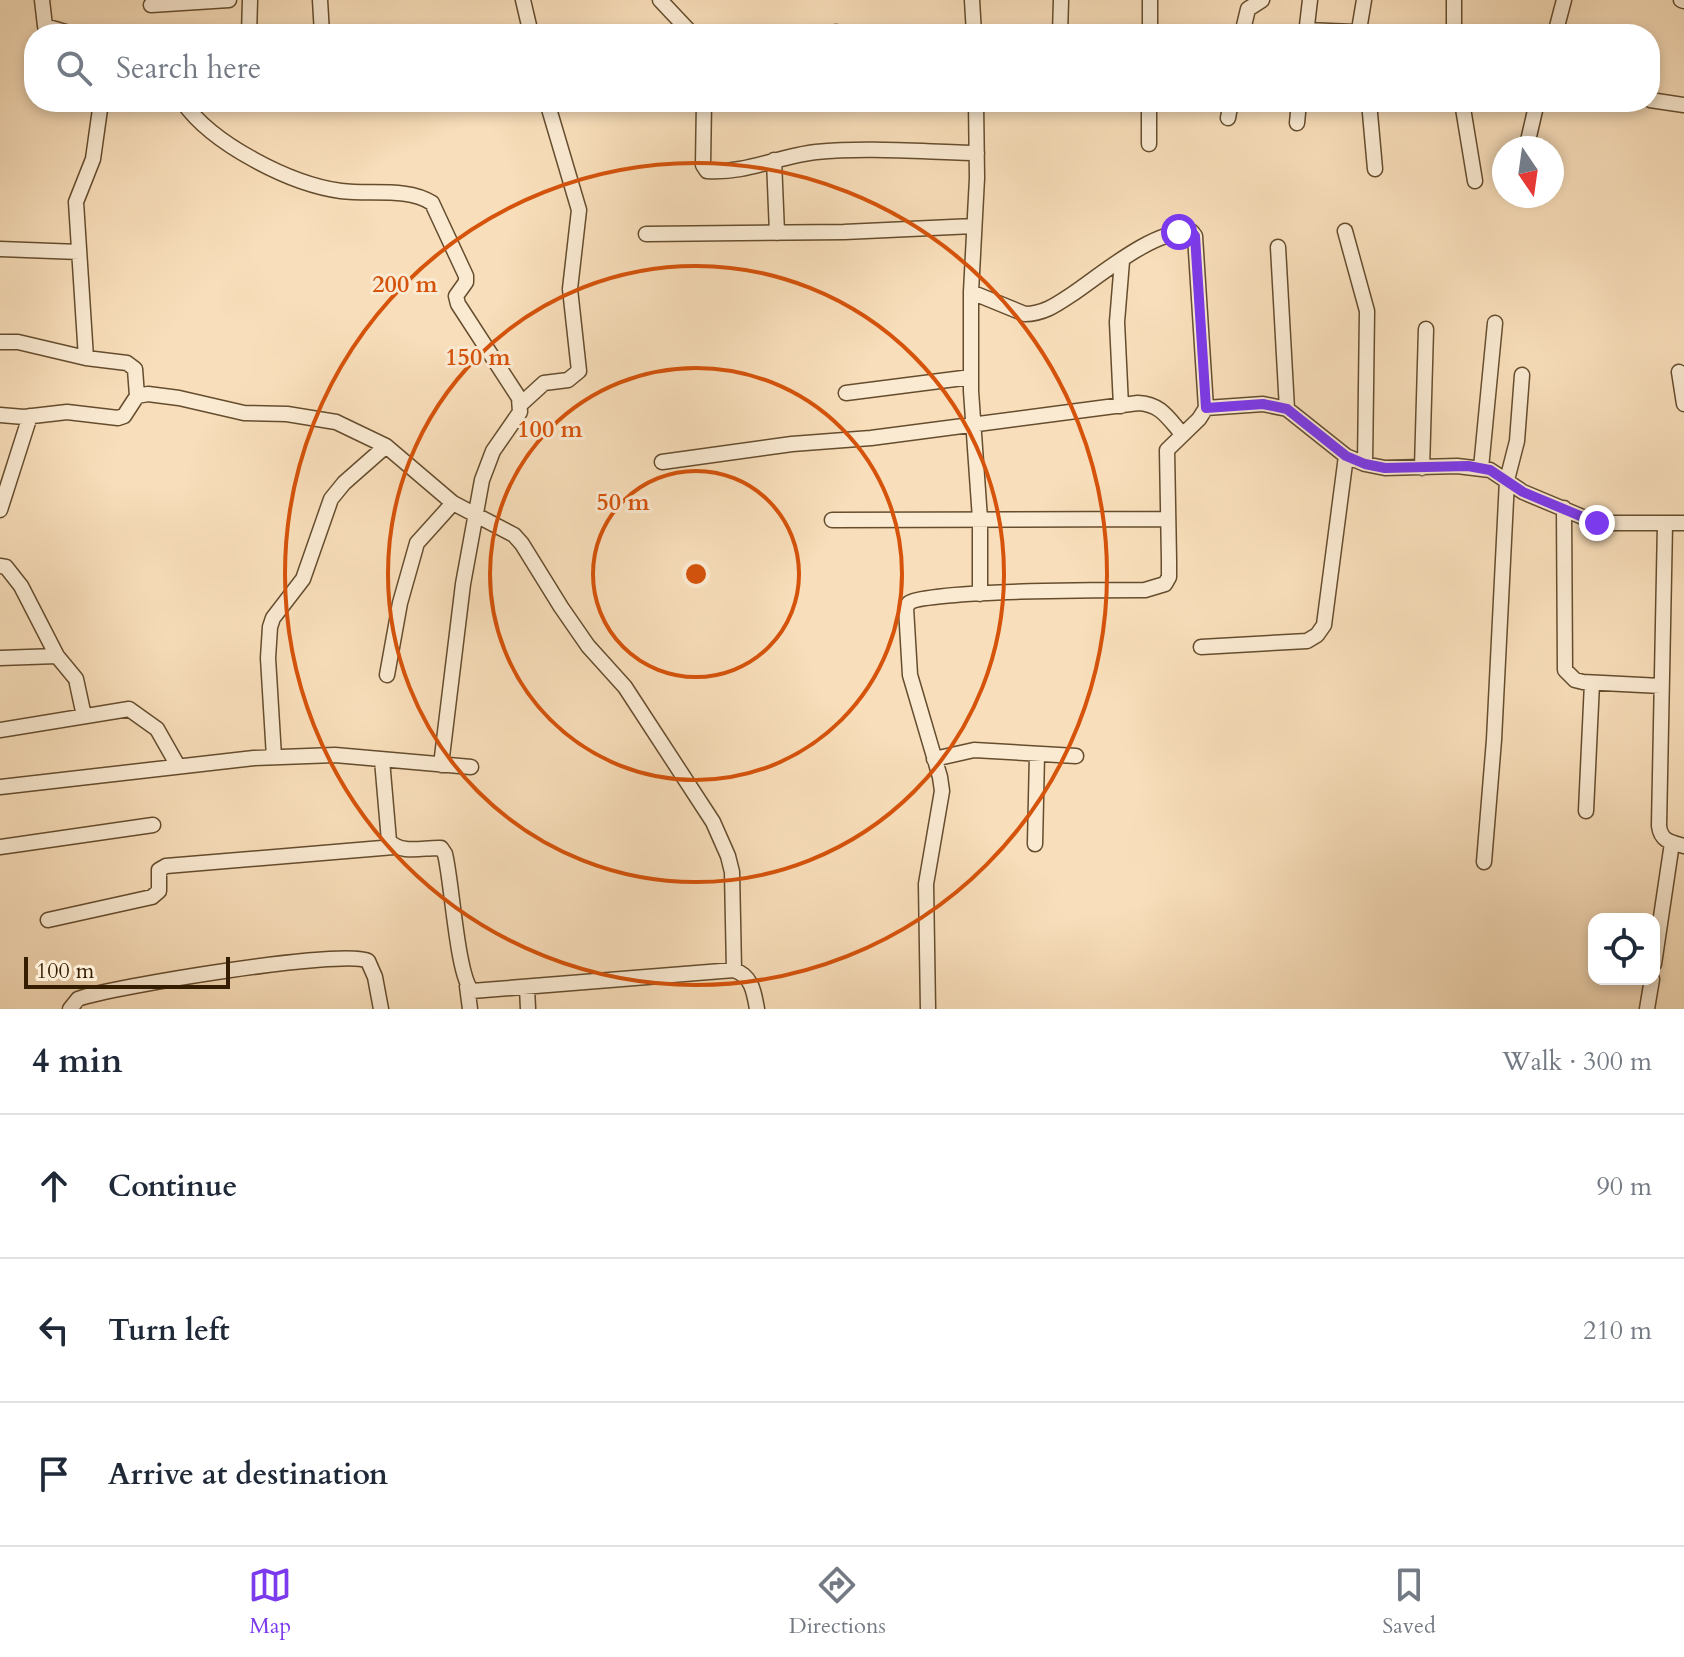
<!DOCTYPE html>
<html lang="en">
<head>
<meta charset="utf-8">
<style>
  :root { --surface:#fff; --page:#f6f6f7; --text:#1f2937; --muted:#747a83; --line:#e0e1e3; --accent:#7c3aed }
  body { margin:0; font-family:Cardo,serif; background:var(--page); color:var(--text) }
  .controls { position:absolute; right:24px; bottom:24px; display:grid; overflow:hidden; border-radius:16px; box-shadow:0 4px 12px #0003 }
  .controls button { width:72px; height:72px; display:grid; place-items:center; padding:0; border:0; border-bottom:2px solid var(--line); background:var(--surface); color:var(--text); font:40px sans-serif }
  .compass { position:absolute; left:1492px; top:136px; width:72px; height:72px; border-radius:50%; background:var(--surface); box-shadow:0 4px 12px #0003; rotate:167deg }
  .scale { position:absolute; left:24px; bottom:20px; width:206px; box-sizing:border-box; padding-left:8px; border:4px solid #341d00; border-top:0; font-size:22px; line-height:28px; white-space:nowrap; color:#341d00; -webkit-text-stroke:6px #faead2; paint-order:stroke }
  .stop { position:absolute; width:24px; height:24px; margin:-18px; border:6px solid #7c3aed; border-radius:50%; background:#fff }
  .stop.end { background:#7c3aed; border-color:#fff; box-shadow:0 2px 8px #0008 }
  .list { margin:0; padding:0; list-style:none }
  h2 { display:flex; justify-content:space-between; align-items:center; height:104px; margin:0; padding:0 32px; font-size:34px }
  h2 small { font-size:26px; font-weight:400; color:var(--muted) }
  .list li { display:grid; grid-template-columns:52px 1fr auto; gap:24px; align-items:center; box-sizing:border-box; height:144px; padding:0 32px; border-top:2px solid var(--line) }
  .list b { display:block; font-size:30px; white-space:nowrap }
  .list em { font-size:26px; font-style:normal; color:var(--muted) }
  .icon { flex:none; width:44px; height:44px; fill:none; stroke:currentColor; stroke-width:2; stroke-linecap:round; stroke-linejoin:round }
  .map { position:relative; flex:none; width:1684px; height:1009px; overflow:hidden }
  .search { position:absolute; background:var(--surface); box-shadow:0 4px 12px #0003; left:24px; right:24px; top:24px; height:88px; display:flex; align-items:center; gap:20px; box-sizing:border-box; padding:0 28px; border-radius:32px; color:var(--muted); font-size:30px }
  .sheet { height:536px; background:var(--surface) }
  nav { display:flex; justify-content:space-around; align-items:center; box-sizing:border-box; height:112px; border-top:2px solid var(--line); background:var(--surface); font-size:22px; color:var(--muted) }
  nav a { display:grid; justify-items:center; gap:4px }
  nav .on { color:var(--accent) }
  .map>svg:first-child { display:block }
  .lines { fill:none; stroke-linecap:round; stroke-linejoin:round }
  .street-casing { stroke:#654d2e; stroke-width:17 }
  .street { stroke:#faead2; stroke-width:14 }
  .route { stroke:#7c3aed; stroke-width:10 }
  .ring { fill:none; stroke:#d6530b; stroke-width:4 }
  .centre { fill:#d6530b; stroke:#faead2; stroke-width:4 }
  .ring-label { font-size:24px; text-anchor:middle; font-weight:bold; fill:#d6530b; stroke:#faead2; stroke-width:6; stroke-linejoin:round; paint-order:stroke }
</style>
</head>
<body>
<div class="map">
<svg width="1684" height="1009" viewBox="0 0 1684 1009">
  <rect width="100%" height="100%" fill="#f8deba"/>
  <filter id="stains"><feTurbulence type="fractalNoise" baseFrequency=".0025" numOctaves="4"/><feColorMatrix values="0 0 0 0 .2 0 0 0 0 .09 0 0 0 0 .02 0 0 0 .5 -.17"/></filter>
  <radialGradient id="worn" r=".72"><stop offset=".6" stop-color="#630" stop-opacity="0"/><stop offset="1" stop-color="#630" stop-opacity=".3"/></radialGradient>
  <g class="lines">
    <g class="street-casing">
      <path id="street" d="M42 0 45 26 72 34
        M320 0 322 34
        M523 0 531 34
        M660 0 692 34
        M972 0 974 34
        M1454 0V34
        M1681 0 1684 1
        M151 5 229 0
        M1306 30 1354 32 1359 30 1364 0
        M836 32V34
        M249 34 250 0
        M1060 34 1061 0
        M1150 34V0
        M1242 34 1248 9 1262 0
        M1306 34 1310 0
        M1555 34 1564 0
        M1650 100 1684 105
        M183 102C212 144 290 184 341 191 370 195 407 187 432 203L466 276V282L456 296 458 304 519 398 520 412 493 451 482 480 463 584 441 765
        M704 102 703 165 707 171C745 174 779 156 816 152 869 147 924 152 977 153
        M1369 102 1375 169
        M1462 102 1475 181
        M1228 118 1231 102
        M1297 123 1299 102
        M1149 144V102
        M1527 145 1537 102
        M774 160 777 233
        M1345 231 1367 311 1365 464
        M646 234 844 232 974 226
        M1278 247 1287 409
        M0 249 79 252
        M971 292V391L980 519V594
        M0 342H18L86 358 127 363 135 369 137 396
        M86 358 76 202 93 159 101 102
        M1679 372 1684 404
        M846 393 971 377
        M521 404 544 383 568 380 579 371 570 289 579 210 547 102
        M1121 406 1117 322 1122 261
        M1206 408 1263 404 1287 409 1346 456 1365 464 1385 468 1457 466 1490 470 1523 492 1597 523H1684
        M0 415 24 417 67 412 118 418 124 416 137 396 148 394 179 398 244 413 287 414 336 422 386 446 453 503 514 535 522 544 561 607 588 646 625 687 713 822 728 856 732 872 734 970
        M662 462 792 444 871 438 1138 403C1161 404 1168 418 1182 434
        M1422 468 1426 329
        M1481 468 1495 323
        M1564 508 1565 670 1575 680 1583 682 1661 686
        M0 510 30 416
        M832 520 1168 519
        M1665 524 1659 826C1661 841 1670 842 1684 846
        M0 566 6 567 21 586 57 656 76 679 84 716
        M1201 647 1307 641 1317 635 1324 625 1346 456
        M0 658 57 656
        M387 675 400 603 417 543 453 503
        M0 730 129 709 157 729 178 766
        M274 757 268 658 270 627 273 618 303 579 331 499 344 483 386 446
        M934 759 974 750 1076 756
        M382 760 389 841C402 855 424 847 441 848L445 854C452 881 457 976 472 991L734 970C752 976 754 992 757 1009
        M0 787 254 758 335 755 471 767
        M1586 811 1592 683
        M1035 844 1037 754
        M0 847 153 825
        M1484 862 1494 740 1507 480 1517 441 1522 375
        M48 920 152 897 159 891V870L166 866 394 847
        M1654 964 1672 843
        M467 986 470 1009
        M527 987 528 1009
        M70 1009 78 999C110 987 346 948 368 961L375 977 381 1009
        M928 1009 926 884 942 791 940 777 910 675 906 608C907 606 908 604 909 603 924 590 1113 590 1145 590L1165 584 1169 577V560L1167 450 1199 419 1206 408 1195 236 1192 232C1155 228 1101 275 1071 295 1056 305 1043 314 1025 314L971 292 977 178 976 102
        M1647 1009 1652 979"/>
    </g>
    <use href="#street" class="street"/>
  </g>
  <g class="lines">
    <path class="route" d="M1179 232H1192L1195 236 1206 408 1263 404 1287 409 1346 456 1365 464 1385 468 1468 466 1490 470 1523 492 1597 523"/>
  </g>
  <g class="ring">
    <circle cx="696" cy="574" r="103"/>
    <circle cx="696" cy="574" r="206"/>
    <circle cx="696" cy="574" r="308"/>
    <circle cx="696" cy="574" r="411"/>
  </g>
  <circle cx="696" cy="574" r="12" class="centre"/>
  <g class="ring-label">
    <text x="405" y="292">200 m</text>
    <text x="478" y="365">150 m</text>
    <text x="550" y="437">100 m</text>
    <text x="623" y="510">50 m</text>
  </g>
  <rect width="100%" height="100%" filter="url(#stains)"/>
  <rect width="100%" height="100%" fill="url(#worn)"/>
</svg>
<div class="controls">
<button><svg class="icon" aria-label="locate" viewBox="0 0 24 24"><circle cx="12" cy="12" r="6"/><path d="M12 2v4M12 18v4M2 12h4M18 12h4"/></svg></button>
</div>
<svg class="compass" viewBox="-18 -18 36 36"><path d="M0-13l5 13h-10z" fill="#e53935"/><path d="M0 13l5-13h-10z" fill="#747a83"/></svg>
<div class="scale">100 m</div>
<div class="stop" style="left:1179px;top:232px"></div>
<div class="stop end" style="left:1597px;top:523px"></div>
<div class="search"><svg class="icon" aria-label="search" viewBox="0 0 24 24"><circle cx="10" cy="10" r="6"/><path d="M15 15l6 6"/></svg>Search here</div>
</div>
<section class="sheet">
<h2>4 min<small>Walk · 300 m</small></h2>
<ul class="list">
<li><svg class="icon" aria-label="ahead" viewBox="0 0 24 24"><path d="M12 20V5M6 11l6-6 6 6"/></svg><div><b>Continue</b></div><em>90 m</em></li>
<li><svg class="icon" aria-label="left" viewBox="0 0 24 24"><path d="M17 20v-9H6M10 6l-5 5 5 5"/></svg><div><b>Turn left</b></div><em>210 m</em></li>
<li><svg class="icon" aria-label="arrive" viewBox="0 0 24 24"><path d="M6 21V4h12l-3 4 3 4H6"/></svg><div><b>Arrive at destination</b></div></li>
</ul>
</section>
<nav>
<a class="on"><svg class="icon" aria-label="map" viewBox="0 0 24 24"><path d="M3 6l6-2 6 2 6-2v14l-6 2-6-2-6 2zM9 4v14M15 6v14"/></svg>Map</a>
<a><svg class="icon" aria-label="directions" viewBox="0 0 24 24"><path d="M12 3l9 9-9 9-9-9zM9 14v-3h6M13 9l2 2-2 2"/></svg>Directions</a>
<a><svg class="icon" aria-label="saved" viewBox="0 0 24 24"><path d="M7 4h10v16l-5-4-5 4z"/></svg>Saved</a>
</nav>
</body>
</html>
